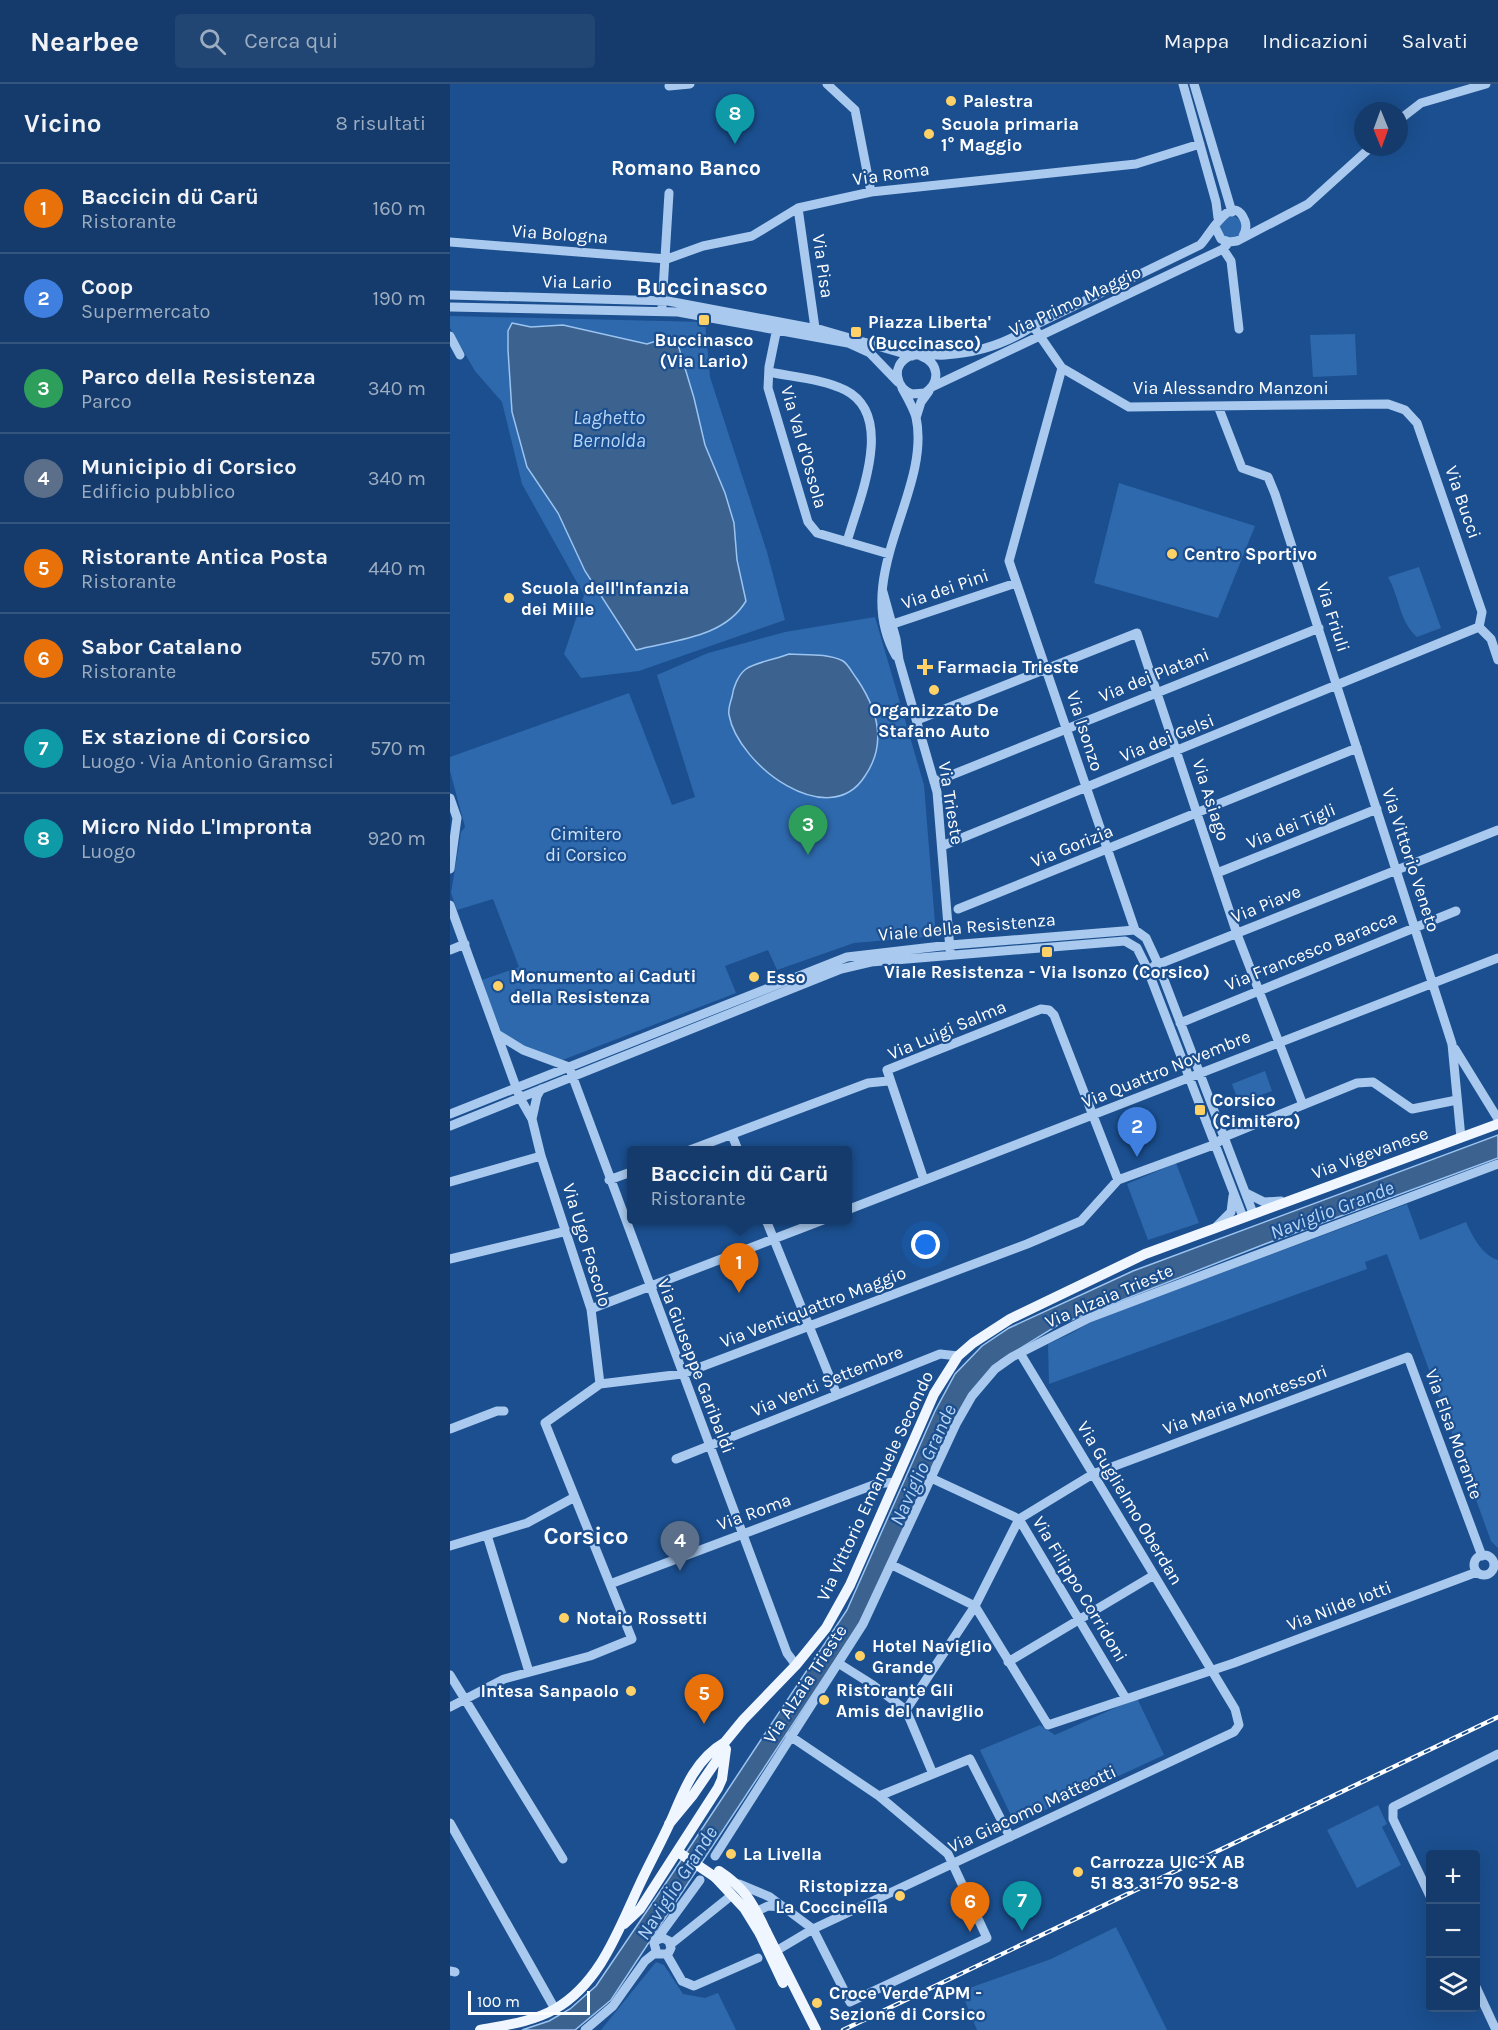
<!DOCTYPE html>
<html lang="it">
<head>
<meta charset="utf-8">
<style>
  :root { --surface:#143b6b; --page:#214673; --text:#f1f3f6; --muted:#9dadc1; --line:#33557e; --accent:#d6ab8b }
  body { margin:0; font-family:Karla,sans-serif; background:var(--page); color:var(--text) }
  .controls { position:absolute; right:18px; bottom:18px; display:grid; overflow:hidden; border-radius:6px; box-shadow:0 6px 24px #0002 }
  .controls button { width:54px; height:54px; display:grid; place-items:center; padding:0; border:0; border-bottom:2px solid var(--line); background:var(--surface); color:var(--text); font:30px sans-serif }
  .compass { position:absolute; left:904px; top:18px; width:54px; height:54px; border-radius:50%; background:var(--surface); box-shadow:0 6px 24px #0002; rotate:179deg }
  .scale { position:absolute; left:18px; bottom:15px; width:122px; box-sizing:border-box; padding-left:6px; border:3px solid #fff; border-top:0; font-size:16px; line-height:21px; white-space:nowrap; color:#fff; -webkit-text-stroke:4px #1b4f8f; paint-order:stroke }
  .you { position:absolute; left:476px; top:1161px; width:21px; height:21px; margin:-15px; border:4px solid #fff; border-radius:50%; background:#1a73e8; box-shadow:0 0 0 9px #1a73e833 }
  .badge { display:grid; place-items:center; width:39px; height:39px; border-radius:50%; background:var(--accent); color:#fff; font-size:20px; font-weight:700 }
  .pin { position:absolute; translate:-50% -50px; filter:drop-shadow(0 2px 3px #0008) }
  .pin::after { content:''; position:absolute; top:32px; width:21px; height:18px; background:inherit; clip-path:polygon(0 0,100% 0,50% 100%) }
  .popup { position:absolute; left:177px; top:1062px; width:225px; height:78px; box-sizing:border-box; display:grid; place-content:center; border-radius:6px; background:var(--surface); filter:drop-shadow(0 2px 4px #0005); font-size:20px; white-space:nowrap; color:var(--muted) }
  .popup b { font-size:22px; color:var(--text) }
  .popup::after { content:''; position:absolute; left:50%; top:100%; margin-left:-12px; border:12px solid transparent; border-top-color:var(--surface) }
  .list { margin:0; padding:0; list-style:none }
  h2 { display:flex; justify-content:space-between; align-items:center; height:78px; margin:0; padding:0 24px; font-size:26px }
  h2 small { font-size:20px; font-weight:400; color:var(--muted) }
  .list li { display:grid; grid-template-columns:39px 1fr auto; gap:18px; align-items:center; box-sizing:border-box; height:90px; padding:0 24px; border-top:2px solid var(--line) }
  .list b { display:block; font-size:22px; white-space:nowrap }
  .list p { margin:0; font-size:20px; white-space:nowrap; color:var(--muted) }
  .list em { font-size:20px; font-style:normal; color:var(--muted) }
  .icon { flex:none; width:33px; height:33px; fill:none; stroke:currentColor; stroke-width:2; stroke-linecap:round; stroke-linejoin:round }
  .map { position:relative; flex:none; width:1048px; height:1946px; overflow:hidden }
  header { display:flex; align-items:center; gap:36px; box-sizing:border-box; height:84px; padding:0 30px; background:var(--surface); border-bottom:2px solid var(--line) }
  header strong { font-size:28px }
  nav { display:flex; gap:33px; margin-inline-start:auto; font-size:21px }
  .search { width:420px; height:54px; background:var(--page); display:flex; align-items:center; gap:15px; box-sizing:border-box; padding:0 21px; border-radius:6px; color:var(--muted); font-size:22px }
  main { display:flex }
  aside { flex:1; background:var(--surface) }
  .map>svg:first-child { display:block }
  .green { fill:#2e69ad }
  .water { fill:#3c6290; stroke:#9cc4f0; stroke-width:1.5 }
  .lines { fill:none; stroke-linecap:round; stroke-linejoin:round }
  .minor { stroke:#a9c9ee; stroke-width:9 }
  .major { stroke:#f0f6ff; stroke-width:10 }
  .rail-casing { stroke:#fff; stroke-width:4.5 }
  .rail { stroke:#1b4f8f; stroke-width:2; stroke-dasharray:7; stroke-linecap:butt }
  .major-bridge { stroke:#f0f6ff; stroke-width:10 }
  .poi-dot { fill:#ffd166; stroke:#1b4f8f; stroke-width:2 }
  .labels { text-anchor:middle; dominant-baseline:central; stroke-width:4.5; stroke-linejoin:round; paint-order:stroke }
  .poi-label { font-size:18px; font-weight:bold; fill:#fff; stroke:#1b4f8f; text-anchor:start }
  .street-label { font-size:18px; fill:#fff; stroke:#1b4f8f }
  .park-label { font-size:18px; fill:#cfe3fa; stroke:#1b4f8f }
  .water-label { font-size:20px; font-style:italic; fill:#b5d3f5; stroke:#1b4f8f }
  .quarter-label { font-size:21px; font-weight:bold; fill:#fff; stroke:#1b4f8f }
  .district-label { font-size:24px; font-weight:bold; fill:#fff; stroke:#1b4f8f }
</style>
</head>
<body>
<header>
<strong>Nearbee</strong>
<div class="search"><svg class="icon" aria-label="search" viewBox="0 0 24 24"><circle cx="10" cy="10" r="6"/><path d="M15 15l6 6"/></svg>Cerca qui</div>
<nav><a>Mappa</a><a>Indicazioni</a><a>Salvati</a></nav>
</header>
<main>
<aside>
<h2>Vicino<small>8 risultati</small></h2>
<ul class="list">
<li><span class="badge" style="background:#e8710a">1</span><div><b>Baccicin dü Carü</b><p>Ristorante</p></div><em>160 m</em></li>
<li><span class="badge" style="background:#3f7fe0">2</span><div><b>Coop</b><p>Supermercato</p></div><em>190 m</em></li>
<li><span class="badge" style="background:#2e9e5b">3</span><div><b>Parco della Resistenza</b><p>Parco</p></div><em>340 m</em></li>
<li><span class="badge" style="background:#5c6f8a">4</span><div><b>Municipio di Corsico</b><p>Edificio pubblico</p></div><em>340 m</em></li>
<li><span class="badge" style="background:#e8710a">5</span><div><b>Ristorante Antica Posta</b><p>Ristorante</p></div><em>440 m</em></li>
<li><span class="badge" style="background:#e8710a">6</span><div><b>Sabor Catalano</b><p>Ristorante</p></div><em>570 m</em></li>
<li><span class="badge" style="background:#0f9aa8">7</span><div><b>Ex stazione di Corsico</b><p>Luogo · Via Antonio Gramsci</p></div><em>570 m</em></li>
<li><span class="badge" style="background:#0f9aa8">8</span><div><b>Micro Nido L'Impronta</b><p>Luogo</p></div><em>920 m</em></li>
</ul>
</aside>
<div class="map">
<svg width="1048" height="1946" viewBox="0 0 1048 1946">
  <rect width="100%" height="100%" fill="#1b4f8f"/>
  <path class="green" d="M770 143a11 11 0 1 1 22 0a11 11 0 1 1-22 0Z
    M0 232 255 238 260 293 317 468 335 536 189 587 131 594 114 570 134 511 72 400 52 318 25 287 0 244Z
    M905 250 907 291 863 293 860 251Z
    M669 399 805 442 768 534 644 499Z
    M969 483 991 544 967 553C949 537 950 514 938 493Z
    M425 533 474 701 486 852 404 859 327 886 318 866 275 882 286 909 110 977 70 961 47 946 32 896 69 883 43 815 7 826 1 809 11 748 15 743 0 687V673L179 609 222 721 245 713 207 591 258 569 335 548Z
    M815 987 822 1007 789 1019 782 1000Z
    M726 1079 749 1139 698 1156 677 1100Z
    M957 1120 970 1156 1016 1138C1022 1152 1033 1172 1048 1176V1464L1041 1457 937 1170 915 1178 917 1185 599 1300 598 1260 622 1249 640 1238Z
    M687 1614 714 1671 565 1740 530 1666 590 1641 605 1651Z
    M928 1721 937 1740 932 1743 951 1781 907 1804 877 1746Z
    M666 1843 717 1946H527L511 1907 601 1875Z
    M206 1878 214 1881 233 1910 255 1914 268 1909 286 1946H151Z"/>
  <path class="water" d="M62 239 81 243 113 241 197 260 222 252 229 264 244 314 255 361 275 409 284 439 287 476 296 517C274 554 224 556 186 566L135 487 108 429 77 383 62 328 58 266V247Z
    M339 570C355 571 378 569 393 577 398 580 403 590 407 595 428 626 437 660 415 692 379 749 288 681 279 631 278 626 280 619 282 613 283 604 288 591 296 585 306 578 327 575 339 570Z
    M1048 1051V1074L815 1160 619 1237 616 1236 551 1276 521 1309 409 1540 161 1916 125 1946H72L99 1937 120 1925 146 1902 220 1793 397 1526 485 1327 505 1290 532 1262 559 1244 683 1187Z"/>
  <g class="lines">
    <path class="minor" d="M377 0 405 26 421 108
      M733 0 766 118 768 134
      M744 0 782 128
      M219 2 240 0
      M949 36 971 19 1036 0
      M348 124 365 244
      M765 143 771 155 779 158 787 157 858 120 921 63
      M0 158 217 175 253 162 302 152 348 124 421 108 686 80 750 60
      M773 165 781 177 789 245
      M0 211 218 217 372 246 462 272
      M212 222 219 109
      M0 223 228 228 398 259 420 269 448 298
      M583 242 612 284 679 323 938 320 955 326 967 339 1032 528 1029 543
      M327 244 319 283 318 304 358 438 367 449 439 470
      M0 252 10 271
      M471 272C489 279 491 298 475 309L462 310C446 304 441 282 458 273 468 268 484 272 495 271 527 269 556 260 583 242L750 161C759 153 782 105 795 137 797 143 796 147 793 152
      M612 284 559 477 685 846
      M319 288C343 293 373 295 395 306 447 332 408 417 397 458
      M482 303 773 165 779 158
      M768 322 792 384 818 393 825 410 1002 960 1011 1054
      M466 334 471 318 479 307
      M433 508 446 555 449 576 487 708 500 866
      M437 542 566 499
      M1029 543 1041 555 1048 576
      M446 572C400 492 482 408 466 333 463 323 457 313 452 304
      M467 636 687 549 787 850 853 1021
      M484 698 869 544
      M0 714 7 734 0 785
      M492 762 1029 543
      M767 789 927 725
      M0 821 70 1014 82 1035 91 1072 141 1225 150 1300
      M508 825 907 664
      M0 866 15 860
      M704 882 1048 746
      M730 939 1006 827
      M47 950 73 966 119 983 337 1569 346 1581
      M1005 965 1048 1035
      M0 1030 397 873 500 861 685 846 696 854 708 880 803 1129
      M82 1035 87 1012 91 1005
      M0 1042 391 885 421 878 675 857 687 864 697 884 793 1133
      M282 1051 288 1066
      M240 1066 418 999 438 997
      M159 1096 181 1088
      M474 1096 437 986 591 925 599 926 604 931 668 1096
      M0 1098 91 1072
      M796 1109 814 1118 831 1117
      M397 1126 1048 874
      M316 1136 387 1311
      M767 1142 781 1128 783 1112
      M0 1175 117 1147
      M141 1225 373 1136
      M0 1345 47 1327H54
      M226 1375 490 1270 508 1272
      M481 1394 569 1435 675 1613
      M37 1451 79 1588
      M0 1462 77 1439 123 1414
      M1024 1481a10 10 0 1 1 20 0a10 10 0 1 1-20 0Z
      M442 1481 525 1522 598 1641 784 1579 1027 1488
      M160 1500 426 1400 445 1398
      M558 1578 704 1491
      M388 1579 423 1601 456 1626 483 1690
      M0 1591 113 1775
      M0 1623 54 1595 140 1572 182 1555 95 1339 150 1300 232 1290 577 1160 631 1137 668 1096 766 1060 774 1053 907 999 923 998 962 1025 1007 1016
      M456 1626 525 1522 569 1435 643 1390 958 1273 1032 1472
      M429 1712 520 1675 560 1753
      M0 1739 105 1925
      M265 1772 413 1540 506 1340 522 1312 545 1285 562 1273 639 1234 1048 1080
      M289 1800 320 1813 363 1845 400 1918 537 1854 498 1770 429 1712 340 1652
      M980 1812 943 1735V1723L1048 1670
      M307 1827 318 1822 333 1823
      M207 1856 213 1854 219 1857 221 1864 218 1870H207L204 1859 250 1796
      M221 1860 282 1811
      M331 1864 363 1845 784 1648 789 1641 785 1625 570 1269
      M217 1871 232 1897 244 1902 308 1874
      M0 1887 5 1888
      M1026 1903 1046 1946
      M135 1946 163 1922 195 1877 205 1869"/>
    <path class="major" d="M219 1740 243 1711 269 1673 275 1658 293 1636 346 1581 376 1544 400 1501 484 1310 508 1272 523 1259 560 1235 695 1170 1048 1040
      M269 1787C295 1804 303 1819 316 1847
      M265 1793 294 1824 310 1850
      M174 1840 190 1825 268 1704 272 1695 276 1665
      M30 1946C56 1941 82 1938 105 1925 150 1899 168 1847 189 1802 200 1778 213 1755 223 1732 235 1703 247 1674 275 1658"/>
    <g class="rail-casing">
      <path id="rail" d="M393 1946 1048 1633"/>
    </g>
    <use href="#rail" class="rail"/>
    <path class="major-bridge" d="M231 1770 265 1793
      M316 1847 366 1946
      M310 1850 333 1899"/>
  </g>
  <g class="poi-dot">
    <circle cx="501" cy="17" r="6"/>
    <circle cx="479" cy="50" r="6"/>
    <rect x="248" y="230" width="12" height="12" rx="3"/>
    <rect x="400" y="242" width="12" height="12" rx="3"/>
    <circle cx="722" cy="470" r="6"/>
    <circle cx="59" cy="514" r="6"/>
    <path d="M472 574h6v6h6v6h-6v6h-6v-6h-6v-6h6z"/>
    <circle cx="484" cy="606" r="6"/>
    <rect x="591" y="862" width="12" height="12" rx="3"/>
    <circle cx="304" cy="893" r="6"/>
    <circle cx="48" cy="902" r="6"/>
    <rect x="744" y="1020" width="12" height="12" rx="3"/>
    <circle cx="114" cy="1534" r="6"/>
    <circle cx="410" cy="1572" r="6"/>
    <circle cx="181" cy="1607" r="6"/>
    <circle cx="374" cy="1616" r="6"/>
    <circle cx="281" cy="1770" r="6"/>
    <circle cx="628" cy="1788" r="6"/>
    <circle cx="450" cy="1812" r="6"/>
    <circle cx="367" cy="1919" r="6"/>
  </g>
  <g class="labels">
    <g class="poi-label">
      <text x="513" y="17">Palestra</text>
      <text x="491" y="40">Scuola primaria<tspan x="491" dy="21">1° Maggio</tspan></text>
      <text x="418" y="238">Piazza Liberta'<tspan x="418" dy="21">(Buccinasco)</tspan></text>
      <text x="254" y="256" text-anchor="middle">Buccinasco<tspan x="254" dy="21">(Via Lario)</tspan></text>
      <text x="734" y="470">Centro Sportivo</text>
      <text x="71" y="504">Scuola dell'Infanzia<tspan x="71" dy="21">dei Mille</tspan></text>
      <text x="487" y="583">Farmacia Trieste</text>
      <text x="484" y="626" text-anchor="middle">Organizzato De<tspan x="484" dy="21">Stafano Auto</tspan></text>
      <text x="597" y="888" text-anchor="middle">Viale Resistenza - Via Isonzo (Corsico)</text>
      <text x="60" y="892">Monumento ai Caduti<tspan x="60" dy="21">della Resistenza</tspan></text>
      <text x="316" y="893">Esso</text>
      <text x="762" y="1016">Corsico<tspan x="762" dy="21">(Cimitero)</tspan></text>
      <text x="126" y="1534">Notaio Rossetti</text>
      <text x="422" y="1562">Hotel Naviglio<tspan x="422" dy="21">Grande</tspan></text>
      <text x="386" y="1606">Ristorante Gli<tspan x="386" dy="21">Amis del naviglio</tspan></text>
      <text x="169" y="1607" text-anchor="end">Intesa Sanpaolo</text>
      <text x="293" y="1770">La Livella</text>
      <text x="640" y="1778">Carrozza UIC-X AB<tspan x="640" dy="21">51 83 31-70 952-8</tspan></text>
      <text x="438" y="1802" text-anchor="end">Ristopizza<tspan x="438" dy="21">La Coccinella</tspan></text>
      <text x="379" y="1909">Croce Verde APM -<tspan x="379" dy="21">Sezione di Corsico</tspan></text>
    </g>
    <g class="street-label">
      <text transform="translate(441 90) rotate(-8)">Via Roma</text>
      <text transform="translate(110 150) rotate(4)">Via Bologna</text>
      <text transform="translate(373 182) rotate(82)">Via Pisa</text>
      <text transform="translate(127 198) rotate(1)">Via Lario</text>
      <text transform="translate(625 217) rotate(-25)">Via Primo Maggio</text>
      <text x="781" y="304">Via Alessandro Manzoni</text>
      <text transform="translate(354 363) rotate(74)">Via Val d'Ossola</text>
      <text transform="translate(1013 418) rotate(71)">Via Bucci</text>
      <text transform="translate(495 505) rotate(-19)">Via dei Pini</text>
      <text transform="translate(883 533) rotate(72)">Via Friuli</text>
      <text transform="translate(704 591) rotate(-22)">Via dei Platani</text>
      <text transform="translate(635 647) rotate(72)">Via Isonzo</text>
      <text transform="translate(717 654) rotate(-22)">Via dei Gelsi</text>
      <text transform="translate(761 716) rotate(72)">Via Asiago</text>
      <text transform="translate(501 719) rotate(81)">Via Trieste</text>
      <text transform="translate(841 742) rotate(-22)">Via dei Tigli</text>
      <text transform="translate(622 762) rotate(-22)">Via Gorizia</text>
      <text transform="translate(961 776) rotate(72)">Via Vittorio Veneto</text>
      <text transform="translate(816 820) rotate(-22)">Via Piave</text>
      <text transform="translate(517 843) rotate(-5)">Viale della Resistenza</text>
      <text transform="translate(861 867) rotate(-22)">Via Francesco Baracca</text>
      <text transform="translate(497 946) rotate(-23)">Via Luigi Salma</text>
      <text transform="translate(716 985) rotate(-22)">Via Quattro Novembre</text>
      <text transform="translate(920 1069) rotate(-20)">Via Vigevanese</text>
      <text transform="translate(137 1161) rotate(73)">Via Ugo Foscolo</text>
      <text transform="translate(659 1212) rotate(-23)">Via Alzaia Trieste</text>
      <text transform="translate(363 1223) rotate(-21)">Via Ventiquattro Maggio</text>
      <text transform="translate(246 1282) rotate(69)">Via Giuseppe Garibaldi</text>
      <text transform="translate(377 1297) rotate(-22)">Via Venti Settembre</text>
      <text transform="translate(795 1316) rotate(-20)">Via Maria Montessori</text>
      <text transform="translate(1004 1350) rotate(70)">Via Elsa Morante</text>
      <text transform="translate(425 1402) rotate(-65)">Via Vittorio Emanuele Secondo</text>
      <text transform="translate(680 1419) rotate(59)">Via Guglielmo Oberdan</text>
      <text transform="translate(304 1428) rotate(-20)">Via Roma</text>
      <text transform="translate(630 1505) rotate(59)">Via Filippo Corridoni</text>
      <text transform="translate(889 1522) rotate(-21)">Via Nilde Iotti</text>
      <text transform="translate(355 1600) rotate(-57)">Via Alzaia Trieste</text>
      <text transform="translate(582 1725) rotate(-25)">Via Giacomo Matteotti</text>
    </g>
    <g class="park-label">
      <text x="136" y="750">Cimitero<tspan x="136" dy="21">di Corsico</tspan></text>
    </g>
    <g class="water-label">
      <text x="159" y="333">Laghetto<tspan x="159" dy="23">Bernolda</tspan></text>
      <text transform="translate(882 1126) rotate(-21)">Naviglio Grande</text>
      <text transform="translate(473 1381) rotate(-65)">Naviglio Grande</text>
      <text transform="translate(227 1799) rotate(-57)">Naviglio Grande</text>
    </g>
    <g class="quarter-label">
      <text x="236" y="84">Romano Banco</text>
    </g>
    <g class="district-label">
      <text x="252" y="203">Buccinasco</text>
      <text x="136" y="1452">Corsico</text>
    </g>
  </g>
</svg>
<div class="controls">
<button>+</button>
<button>−</button>
<button><svg class="icon" aria-label="layers" viewBox="0 0 24 24"><path d="M12 4l9 5-9 5-9-5zM3 14l9 5 9-5"/></svg></button>
</div>
<svg class="compass" viewBox="-18 -18 36 36"><path d="M0-13l5 13h-10z" fill="#e53935"/><path d="M0 13l5-13h-10z" fill="#9dadc1"/></svg>
<div class="scale">100 m</div>
<div class="you"></div>
<div class="pin badge" style="left:289px;top:1209px;background:#e8710a">1</div>
<div class="popup"><b>Baccicin dü Carü</b>Ristorante</div>
<div class="pin badge" style="left:687px;top:1073px;background:#3f7fe0">2</div>
<div class="pin badge" style="left:358px;top:771px;background:#2e9e5b">3</div>
<div class="pin badge" style="left:230px;top:1487px;background:#5c6f8a">4</div>
<div class="pin badge" style="left:254px;top:1640px;background:#e8710a">5</div>
<div class="pin badge" style="left:520px;top:1848px;background:#e8710a">6</div>
<div class="pin badge" style="left:572px;top:1847px;background:#0f9aa8">7</div>
<div class="pin badge" style="left:285px;top:60px;background:#0f9aa8">8</div>
</div>
</main>
</body>
</html>
